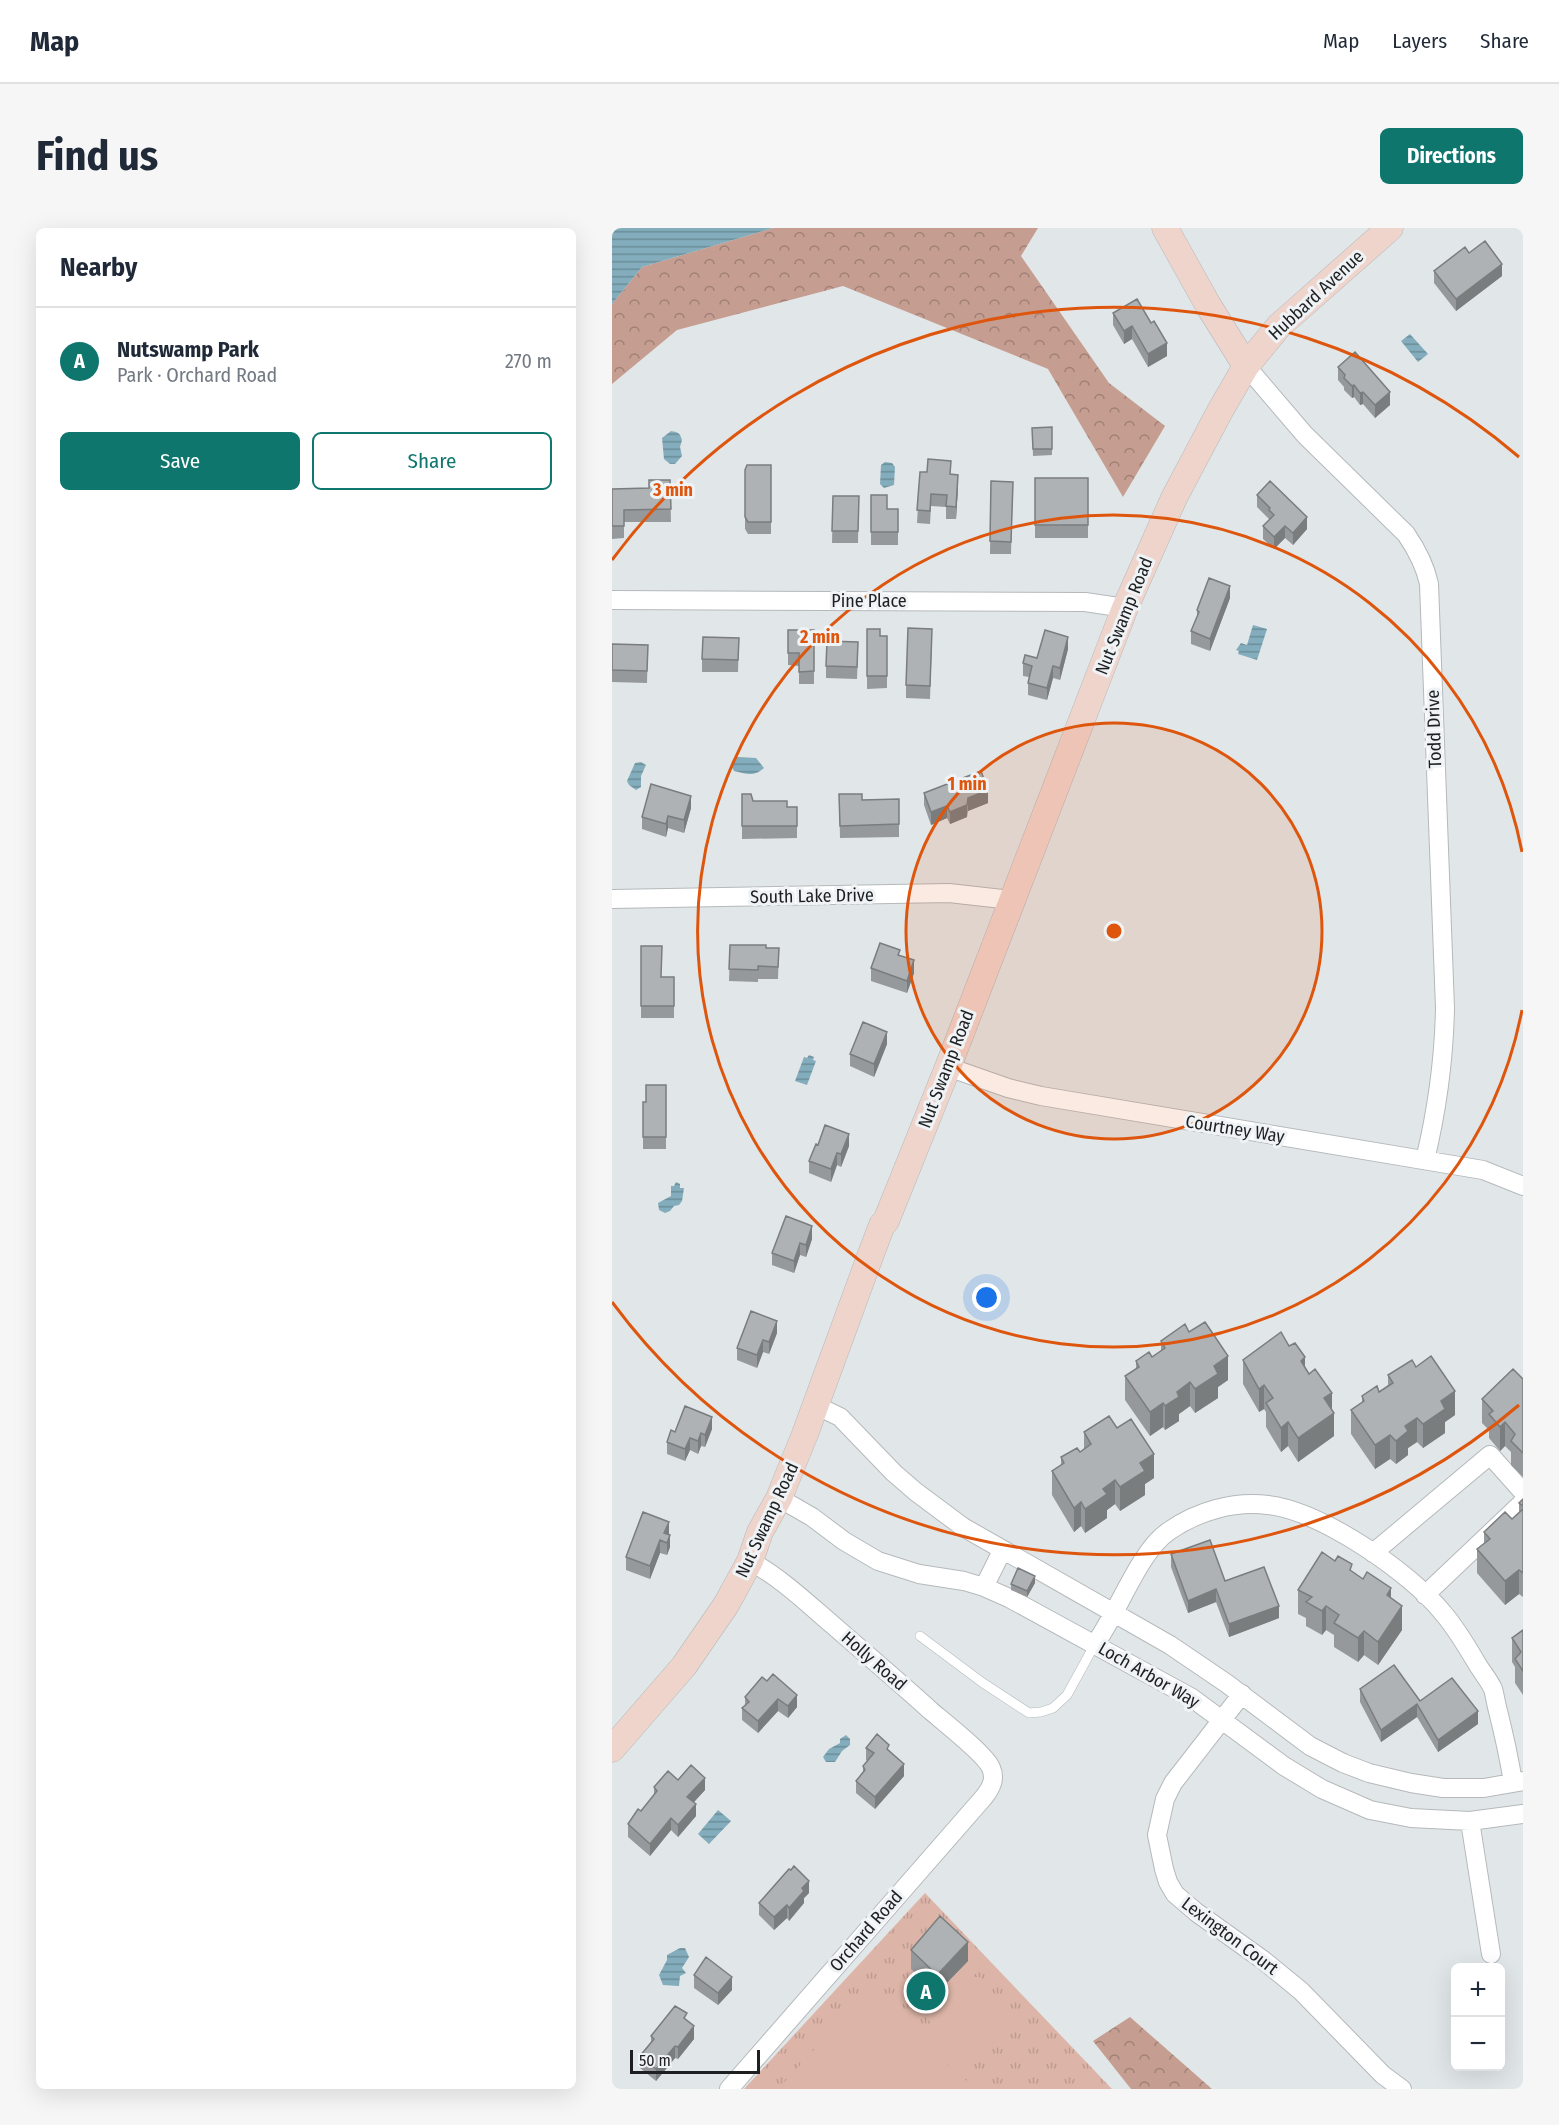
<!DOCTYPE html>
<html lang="en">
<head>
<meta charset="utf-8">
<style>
  :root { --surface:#fff; --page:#f6f6f7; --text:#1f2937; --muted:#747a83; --line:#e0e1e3; --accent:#0f766e }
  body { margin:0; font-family:"Fira Sans Condensed",sans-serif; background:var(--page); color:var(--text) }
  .controls { position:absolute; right:18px; bottom:18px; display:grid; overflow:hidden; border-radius:9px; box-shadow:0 6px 24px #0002 }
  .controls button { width:54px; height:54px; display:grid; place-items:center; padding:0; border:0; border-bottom:2px solid var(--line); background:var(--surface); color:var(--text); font:30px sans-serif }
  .scale { position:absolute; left:18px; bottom:15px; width:130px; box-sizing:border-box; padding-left:6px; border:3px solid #1e1f20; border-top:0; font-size:16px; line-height:21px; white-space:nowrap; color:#1e1f20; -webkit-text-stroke:4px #eff3f5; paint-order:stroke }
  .you { position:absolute; left:375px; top:1070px; width:21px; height:21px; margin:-15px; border:4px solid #fff; border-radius:50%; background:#1a73e8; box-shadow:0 0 0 9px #1a73e833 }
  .badge { display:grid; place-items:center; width:39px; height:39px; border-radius:50%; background:var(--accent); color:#fff; font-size:20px; font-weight:700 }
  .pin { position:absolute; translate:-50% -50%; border:3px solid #fff; box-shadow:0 2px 6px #0006 }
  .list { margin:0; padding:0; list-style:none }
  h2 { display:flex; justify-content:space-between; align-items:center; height:78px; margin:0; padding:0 24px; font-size:26px }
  h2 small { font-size:20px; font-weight:400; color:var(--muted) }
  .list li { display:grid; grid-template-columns:39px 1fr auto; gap:18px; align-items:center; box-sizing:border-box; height:108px; padding:0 24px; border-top:2px solid var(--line) }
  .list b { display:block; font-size:22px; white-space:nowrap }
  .list p { margin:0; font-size:20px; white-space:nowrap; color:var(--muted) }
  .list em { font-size:20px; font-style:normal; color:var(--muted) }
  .actions { display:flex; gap:12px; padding:18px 24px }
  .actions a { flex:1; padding:14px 0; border:2px solid var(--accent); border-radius:9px; text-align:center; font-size:21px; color:var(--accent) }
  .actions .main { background:var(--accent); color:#fff }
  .map { position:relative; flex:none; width:911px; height:1861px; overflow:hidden; border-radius:9px }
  header { display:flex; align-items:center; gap:36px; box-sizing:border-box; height:84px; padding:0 30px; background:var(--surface); border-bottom:2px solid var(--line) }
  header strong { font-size:28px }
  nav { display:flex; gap:33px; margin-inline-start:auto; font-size:21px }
  .intro { display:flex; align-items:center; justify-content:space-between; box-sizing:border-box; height:144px; padding:0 36px }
  h1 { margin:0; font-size:42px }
  .button { padding:15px 27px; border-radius:9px; background:var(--accent); color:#fff; font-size:21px; font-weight:700 }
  main { display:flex; gap:36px; padding:0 36px }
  aside { flex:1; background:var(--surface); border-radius:9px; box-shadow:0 6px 24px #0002 }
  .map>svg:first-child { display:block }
  .forest { fill:url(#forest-crowns) }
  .park { fill:url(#park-tufts) }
  .garden { fill:#ddb5a8 }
  .water { fill:url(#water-rules) }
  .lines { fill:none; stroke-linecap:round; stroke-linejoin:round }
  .service-casing { stroke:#b5b9bb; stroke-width:10 }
  .minor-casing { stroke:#b5b9bb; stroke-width:20 }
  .secondary-casing { stroke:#b5b9bb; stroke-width:27 }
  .service { stroke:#fff; stroke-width:9 }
  .minor { stroke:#fff; stroke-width:18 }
  .secondary { stroke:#efd4cc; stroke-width:26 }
  .wall { fill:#96999b }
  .shaded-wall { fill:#7a7d7e }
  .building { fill:#aeb2b4; stroke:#7a7d7e; stroke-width:1.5 }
  .ring { fill:none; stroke:#de560d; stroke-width:3 }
  .labels { text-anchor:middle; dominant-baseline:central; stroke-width:6; stroke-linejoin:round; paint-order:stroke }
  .street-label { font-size:18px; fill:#1e1f20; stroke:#eff3f5 }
  .centre { fill:#de560d; stroke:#eff3f5; stroke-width:3 }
  .ring-label { font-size:18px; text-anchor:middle; font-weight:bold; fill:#de560d; stroke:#eff3f5; stroke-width:6; stroke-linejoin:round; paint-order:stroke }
</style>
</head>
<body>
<header>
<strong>Map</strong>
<nav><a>Map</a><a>Layers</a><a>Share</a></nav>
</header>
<div class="intro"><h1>Find us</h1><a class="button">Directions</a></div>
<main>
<aside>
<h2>Nearby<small></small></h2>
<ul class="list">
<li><span class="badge">A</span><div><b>Nutswamp Park</b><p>Park · Orchard Road</p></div><em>270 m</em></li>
</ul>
<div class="actions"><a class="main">Save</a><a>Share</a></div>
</aside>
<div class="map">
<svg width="911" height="1861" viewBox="0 0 911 1861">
  <defs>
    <pattern id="forest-crowns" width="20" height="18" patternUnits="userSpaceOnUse" patternTransform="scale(1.5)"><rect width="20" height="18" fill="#c69e91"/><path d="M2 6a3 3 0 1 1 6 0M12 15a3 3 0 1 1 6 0" fill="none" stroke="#a08076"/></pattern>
    <pattern id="park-tufts" width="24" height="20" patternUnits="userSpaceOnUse" patternTransform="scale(1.5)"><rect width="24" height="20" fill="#ddb5a8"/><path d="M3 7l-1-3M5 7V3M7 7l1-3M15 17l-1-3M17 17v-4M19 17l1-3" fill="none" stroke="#bd9b90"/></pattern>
    <pattern id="water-rules" width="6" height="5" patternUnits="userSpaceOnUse" patternTransform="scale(1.5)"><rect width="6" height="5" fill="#83adbd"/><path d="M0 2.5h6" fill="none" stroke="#6b8c99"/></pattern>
  </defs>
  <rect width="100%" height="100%" fill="#e1e6e8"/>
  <path class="forest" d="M161 0H426L409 28 497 155 553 198 511 269 436 141 231 58 65 102 0 156V76L30 39Z
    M518 1789 600 1861H519L481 1813Z"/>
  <path class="park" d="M313 1665 500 1861H132Z"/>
  <path class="garden" d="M362 1749H368L399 1796 356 1836 337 1832 310 1778Z
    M256 1763 363 1861H166Z"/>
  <path class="water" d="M0 0H161L30 39 0 76Z
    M798 106 816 126 806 134 789 113Z
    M59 203C66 204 68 205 70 212L68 219 70 228 63 236H58L52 231 50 210Z
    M273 234 280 235 283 239 282 257 272 260 268 256 269 237Z
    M641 397 655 401 645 432 626 426 627 423 624 422 629 415 635 417Z
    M123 529 144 530 152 540C142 549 134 546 122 543L120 539Z
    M29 534 34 537 29 548V559L24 562 17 557 15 553 23 535Z
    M197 827 202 829 201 832 204 833 195 857 183 853 192 829 195 830Z
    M64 954 68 956V960H72L70 973 67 977 62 978 58 983 53 985 47 982 46 975 59 968V958H62Z
    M234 1507 238 1511V1517L230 1523 223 1534H214L211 1529 217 1521 228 1515V1511Z
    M106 1582 119 1593 97 1616 86 1606Z
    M68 1720H73L77 1729 70 1740 74 1745 68 1748 67 1758 51 1757 47 1747 55 1732V1727Z"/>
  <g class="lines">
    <g class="service-casing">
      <path id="service" d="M308 1408 371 1455 417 1485 429 1484 441 1480 455 1467 483 1416"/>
    </g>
    <g class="minor-casing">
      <path id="minor" d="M634 138 693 207 794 306C805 322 813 337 817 356L833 780C832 832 825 882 813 932
        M0 372 473 374 513 380
        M0 671 337 665 399 672
        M336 839 396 860 429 868 871 942 911 958
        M203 1177 228 1189 282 1245 304 1264 351 1299 558 1417 614 1455 698 1518 731 1535 757 1545 799 1555 831 1560H872L911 1553
        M167 1270 200 1289 232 1313 266 1333 307 1346 352 1353 372 1359 397 1370 580 1470 672 1538 710 1561 758 1582 799 1590 858 1593 911 1586
        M761 1325 878 1227 911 1264
        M372 1359 390 1323
        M813 1367 911 1274
        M483 1416C506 1385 527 1323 557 1303 586 1283 621 1273 656 1277 709 1283 798 1344 831 1385 844 1400 854 1417 864 1434 869 1443 877 1452 881 1461 883 1468 884 1476 886 1483 892 1507 897 1530 901 1554
        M630 1466 561 1555 553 1571 545 1607 552 1641 556 1654 563 1666 584 1684 651 1732 689 1763 771 1847 790 1861
        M858 1593 879 1726
        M117 1861 372 1569C379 1560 384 1551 379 1540 374 1527 332 1494 319 1483 287 1454 254 1426 222 1398 195 1375 169 1350 138 1333"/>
    </g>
    <g class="secondary-casing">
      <path id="secondary" d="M553 0 596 77 634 138
        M0 1521 72 1438 114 1377 138 1333 148 1304 167 1270 193 1206 259 1026 270 997 274 993 336 839 513 380 562 270 608 183 634 138 667 98 778 0"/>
    </g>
    <use href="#service" class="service"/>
    <use href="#minor" class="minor"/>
    <use href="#secondary" class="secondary"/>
  </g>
  <path class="wall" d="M857 25 890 48 844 83 822 55V43Z
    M525 71 555 128 536 139 520 111 512 116 501 97V85Z
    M726 139 778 177 763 190 751 176 748 177 742 169 740 170 732 162V159L726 152Z
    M440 199V227L421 228 420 200Z
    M159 237V306H136L133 301V242Z
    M308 244 339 246 346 259 344 291H334V279L319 278 318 296 305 295Z
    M423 250H476V310H423Z
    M58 252 59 294H12V310L0 311V261L37 260Z
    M379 253 401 254 399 326H378Z
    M259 267 275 281H286V317H259Z
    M645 267 695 301 681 317 673 310 662 321 651 311V298L657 292V291L645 279Z
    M221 268H247L246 315H220Z
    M618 370 598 423 579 416V403L585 389V382Z
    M255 401 268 408H275V460L255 461Z
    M176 402H202V456H187V438L176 437Z
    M127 410 126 444H90V431Z
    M320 413 318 471 294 470V457Z
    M0 416 36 417 35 455 0 454Z
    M456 421 448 452 441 450 435 472 416 467V455L417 449 411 448V435L425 430Z
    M246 426 245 451 214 450V438Z
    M312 565 376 575 356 583 355 589 338 596 335 590 319 597 312 577Z
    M130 566 141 573 175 579H185V610L130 611Z
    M227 566 250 572 287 571V609L228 610Z
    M79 580 72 605 56 600 54 609 30 601V589Z
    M118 717 154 720H167L166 751H146V754L117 753Z
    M29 718 50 749H62V790H29Z
    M288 728 302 745 295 765 259 753V740Z
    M275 816 262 849 238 838V826Z
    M54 857V921H31V909L34 874Z
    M237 918 229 939 225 937 219 954 197 945V933Z
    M200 1011 194 1029 188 1027 182 1045 160 1037V1025Z
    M577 1104 616 1152 606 1159V1170L583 1185 578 1178 567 1186V1193L553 1202 551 1199 538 1208 513 1172V1148L524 1141V1133L540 1129 549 1123V1113Z
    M165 1105 157 1126 151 1124 145 1140 125 1132V1120Z
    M677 1118 720 1181 722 1208 686 1234 676 1218 669 1224 654 1199V1184L652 1181 647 1184 631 1156V1132Z
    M804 1139 843 1187 833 1194V1205L811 1220 805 1214 796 1220V1227L784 1236 778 1231 763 1241 739 1206V1182L750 1175V1168L767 1164 776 1157V1147Z
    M911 1151V1249L899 1237V1224L893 1218 888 1223 877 1210V1202L870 1195V1171Z
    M505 1200 542 1250 533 1256V1267L508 1283 503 1276 495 1282V1290L473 1305 469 1298 462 1304 440 1267V1243L449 1237V1229L468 1224 472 1221V1204Z
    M100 1201 93 1219 89 1218 86 1226 78 1222 73 1233 55 1226V1214L63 1204Z
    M911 1271V1369L907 1366 893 1377 865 1345V1321L872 1315V1304L900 1291 907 1285V1275Z
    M56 1306 58 1319 55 1327 48 1325 38 1351 14 1342V1329Z
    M559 1326 613 1353 667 1390 617 1409 604 1374 576 1385 559 1339Z
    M740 1344 779 1370 790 1402 766 1437 752 1427 746 1434 722 1419V1407L714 1402 710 1407 694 1398V1390L686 1386V1362Z
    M423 1355 415 1369 399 1362V1356Z
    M911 1402V1467L903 1455V1439L900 1434V1410Z
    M150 1449 185 1479 176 1490 166 1483 146 1505 130 1492V1480L133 1477V1469Z
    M748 1461 808 1473 866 1496 826 1524 805 1489 769 1514 748 1474Z
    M254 1520 277 1522 292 1548 263 1581 244 1565V1553L251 1544V1538L255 1533 254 1532Z
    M66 1552 93 1562 81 1574 84 1588 66 1609 59 1602 38 1628 16 1609V1596L29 1583 42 1567V1559Z
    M197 1665 192 1670V1675L177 1693 175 1690 162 1702 147 1687V1675Z
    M299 1722 356 1733 325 1765 299 1741Z
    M82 1747 120 1762 106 1777 82 1760Z
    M75 1793 82 1811 66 1831 63 1830 44 1853 28 1840V1828L39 1814V1808Z"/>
  <path class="shaded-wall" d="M890 36V48L844 83V71Z
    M520 98V111L512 116V103Z
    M555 115V128L536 139V126Z
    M742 157V169L740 170V158Z
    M751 164V176L748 177V165Z
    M778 164V177L763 190V177Z
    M346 247V259L344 291V279Z
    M695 289V301L681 317V305Z
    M673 298V310L662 321V309Z
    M618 358V370L598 423V411Z
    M456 409V421L448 452V440Z
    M441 438V450L435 472V460Z
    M376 562V575L356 583V570Z
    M79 568V580L72 605V592Z
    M355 577V589L338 596V584Z
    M335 578V590L319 597V584Z
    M56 588V600L54 609V596Z
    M302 732V745L295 765V753Z
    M275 804V816L262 849V836Z
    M237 906V918L229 939V926Z
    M225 925V937L219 954V941Z
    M200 998V1011L194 1029V1017Z
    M188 1015V1027L182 1045V1033Z
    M165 1093V1105L157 1126V1114Z
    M151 1112V1124L145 1140V1127Z
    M616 1128V1152L606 1159V1170L583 1185V1161L602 1138Z
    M693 1129V1153L689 1133Z
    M578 1154V1178L567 1186V1193L553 1202V1178L565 1164Z
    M652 1157V1181L647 1184V1161Z
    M843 1163V1187L833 1194V1205L811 1220V1196L829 1173Z
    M720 1165V1186L722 1185V1208L686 1234V1210L712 1170Z
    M551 1175V1199L538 1208V1184Z
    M100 1189V1201L93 1219V1207Z
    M805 1190V1214L796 1220V1227L784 1236V1213L793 1198Z
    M676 1194V1218L669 1224V1200Z
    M893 1194V1218L888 1223V1199Z
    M89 1205V1218L86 1226V1213Z
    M778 1207V1231L763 1241V1217Z
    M78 1210V1222L73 1233V1221Z
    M542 1226V1250L533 1256V1267L508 1283V1259L528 1235Z
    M503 1252V1276L495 1282V1290L473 1305V1281L491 1261Z
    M469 1274V1298L462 1304V1280Z
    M57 1294V1306L53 1314 52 1305Z
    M58 1307V1319L55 1327V1315Z
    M48 1312V1325L38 1351V1338Z
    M907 1342V1366L893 1377V1353Z
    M423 1348V1355L415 1369V1363Z
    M779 1360V1384L775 1367Z
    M604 1361V1374L576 1385V1373Z
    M667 1378V1390L617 1409V1396Z
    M714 1378V1402L710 1407V1383Z
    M790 1378V1402L766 1437V1414Z
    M752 1403V1427L746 1434V1410Z
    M185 1467V1479L176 1490V1478Z
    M166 1471V1483L146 1505V1493Z
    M805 1476V1489L769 1514V1502Z
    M866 1483V1496L826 1524V1512Z
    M292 1536V1548L263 1581V1569Z
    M93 1550V1562L75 1582V1569Z
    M84 1576V1588L66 1609V1597Z
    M59 1590V1602L38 1628V1616Z
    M197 1653V1665L192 1670V1675L177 1693V1680L190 1660Z
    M175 1677V1690L162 1702V1689Z
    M356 1714V1733L325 1765V1747Z
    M120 1749V1762L106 1777V1765Z
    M82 1798V1811L66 1831V1819Z
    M63 1818V1830L44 1853V1841Z"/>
  <path class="building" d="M873 13 890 36 844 71 822 43 853 19 857 25Z
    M525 71 539 95 542 93 555 115 536 126 520 98 512 103 501 85Z
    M743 124 778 164 763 177 751 164 748 165 742 157 740 158 732 150 733 147 726 139Z
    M440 199V221H421L420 200Z
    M316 231 339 233 338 246 346 247 344 279 334 278 335 267 319 266 318 283 305 282 308 244H315Z
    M135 237H159V294H136L133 289V242Z
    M423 250H476V297H423Z
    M37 252H58L59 281 12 282V298H0V261L37 260Z
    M379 253 401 254 399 314 378 313Z
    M658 253 695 289 681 305 673 298 662 309 651 298 662 287 657 282 658 280 645 267Z
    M259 267H275V281H286V304H259Z
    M221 268H247L246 303H220Z
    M597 350 618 358 598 411 579 403 587 384 585 382Z
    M296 400 320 401 318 458 294 457Z
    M255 401H268V408H275V448H255Z
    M176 402H202V443L187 444V425H176Z
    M433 402 456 409 448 440 441 438 435 460 416 455 420 438 411 435 413 427 425 430Z
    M91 409 127 410 126 432 90 431Z
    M215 413 246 414 245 439 214 438Z
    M0 416 36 417 35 443 0 442Z
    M369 543 376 562 356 570 355 577 338 584 335 578 319 584 312 565Z
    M39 556 79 568 72 592 56 588 54 596 30 589Z
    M130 566H139L141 573H175V579H185V598H130Z
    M227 566H250V572L287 571V596L228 598Z
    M268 715 288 722 286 727 302 732 295 753 259 740Z
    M118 717H154V720H167L166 739 146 738V742L117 741Z
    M29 718H50L49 749H62V778H29Z
    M251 794 275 804 262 836 238 826Z
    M34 857H54V909H31V874H34Z
    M213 897 237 906 229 926 225 925 219 941 197 933 204 916 206 917Z
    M174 988 200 998 194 1017 188 1015 182 1033 160 1025Z
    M139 1083 165 1093 157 1114 151 1112 145 1127 125 1120Z
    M593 1094 616 1128 602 1138 606 1146 583 1161 578 1154 565 1164 567 1169 553 1178 551 1175 538 1184 513 1148 527 1139 524 1133 537 1124 540 1129 553 1120 549 1113 573 1096 577 1104Z
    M669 1104 677 1118 683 1115 693 1129 689 1133 697 1146 703 1141 720 1165 712 1170 722 1185 686 1210 676 1194 669 1200 654 1175 661 1170 652 1157 647 1161 631 1132Z
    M819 1128 843 1163 829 1173 833 1181 811 1196 805 1190 793 1198 796 1203 784 1213 778 1207 763 1217 739 1182 752 1173 750 1168 765 1158 767 1164 781 1155 776 1147 800 1132 804 1139Z
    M901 1141 911 1151V1225L899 1213 903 1206 893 1194 888 1199 877 1186 881 1183 870 1171Z
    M73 1178 100 1189 93 1207 89 1205 86 1213 78 1210 73 1221 55 1214 59 1202 63 1204Z
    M497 1188 505 1200 519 1191 542 1226 528 1235 533 1243 508 1259 503 1252 491 1261 495 1266 473 1281 469 1274 462 1280 440 1243 452 1235 449 1229 465 1220 468 1224 479 1216 472 1204Z
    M911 1271V1278L907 1275Z
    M911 1281V1345L907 1342 893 1353 865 1321 878 1311 872 1304 893 1284 900 1291Z
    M31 1284 57 1294 52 1305 58 1307 55 1315 48 1312 38 1338 14 1329Z
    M598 1312 613 1353 652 1339 667 1378 617 1396 604 1361 576 1373 559 1326Z
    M710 1324 723 1333 726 1328 740 1336 738 1342 751 1351 755 1344 779 1360 775 1367 790 1378 766 1414 752 1403 746 1410 722 1395 727 1387 714 1378 710 1383 694 1374 700 1369 686 1362Z
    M406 1340 423 1348 415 1363 399 1356Z
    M911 1402V1443L903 1431 909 1424 900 1410Z
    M782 1437 808 1473 840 1450 866 1483 826 1512 805 1476 769 1502 748 1461Z
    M161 1446 185 1467 176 1478 166 1471 146 1493 130 1480 137 1474 133 1469 150 1449 155 1453Z
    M265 1506 277 1517 275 1521 292 1536 263 1569 244 1553 253 1542 251 1538 262 1525 254 1520Z
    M79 1537 93 1550 75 1569 84 1576 66 1597 59 1590 38 1616 16 1596 26 1581 29 1583 45 1563 42 1559 56 1543 66 1552Z
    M182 1638 197 1653 190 1660 192 1663 177 1680 175 1677 162 1689 147 1675 177 1641 179 1642Z
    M328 1688 356 1714 325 1747 299 1722Z
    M94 1729 120 1749 106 1765 82 1747Z
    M63 1778 75 1785 72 1790 82 1798 66 1819 63 1818 44 1841 28 1828 42 1811 39 1808Z"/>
  <circle cx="502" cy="703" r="208" fill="#de560d" fill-opacity=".12"/>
  <g class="ring">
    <circle cx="502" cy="703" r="208"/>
    <path d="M910 782A416 416 0 1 1 910 624"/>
    <path d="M907 1177A624 624 0 0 1 0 1074M0 332A624 624 0 0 1 907 229"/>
  </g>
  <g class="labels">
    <g class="street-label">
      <text transform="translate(704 67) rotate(-43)">Hubbard Avenue</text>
      <text x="257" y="373">Pine Place</text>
      <text transform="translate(512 388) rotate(-68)">Nut Swamp Road</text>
      <text transform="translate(822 501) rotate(-92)">Todd Drive</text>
      <text transform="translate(200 668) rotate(-1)">South Lake Drive</text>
      <text transform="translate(334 841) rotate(-69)">Nut Swamp Road</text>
      <text transform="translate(623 901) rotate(9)">Courtney Way</text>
      <text transform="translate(155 1292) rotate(-65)">Nut Swamp Road</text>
      <text transform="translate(262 1433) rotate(41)">Holly Road</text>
      <text transform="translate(537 1447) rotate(30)">Loch Arbor Way</text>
      <text transform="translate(254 1703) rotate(-49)">Orchard Road</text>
      <text transform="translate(618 1708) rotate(37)">Lexington Court</text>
    </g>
  </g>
  <circle cx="502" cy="703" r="9" class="centre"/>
  <g class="ring-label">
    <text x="61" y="268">3 min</text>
    <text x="208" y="415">2 min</text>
    <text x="355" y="562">1 min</text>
  </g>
</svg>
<div class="controls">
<button>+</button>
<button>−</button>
</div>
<div class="scale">50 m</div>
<div class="you"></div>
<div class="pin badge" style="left:314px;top:1763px">A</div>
</div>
</main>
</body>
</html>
